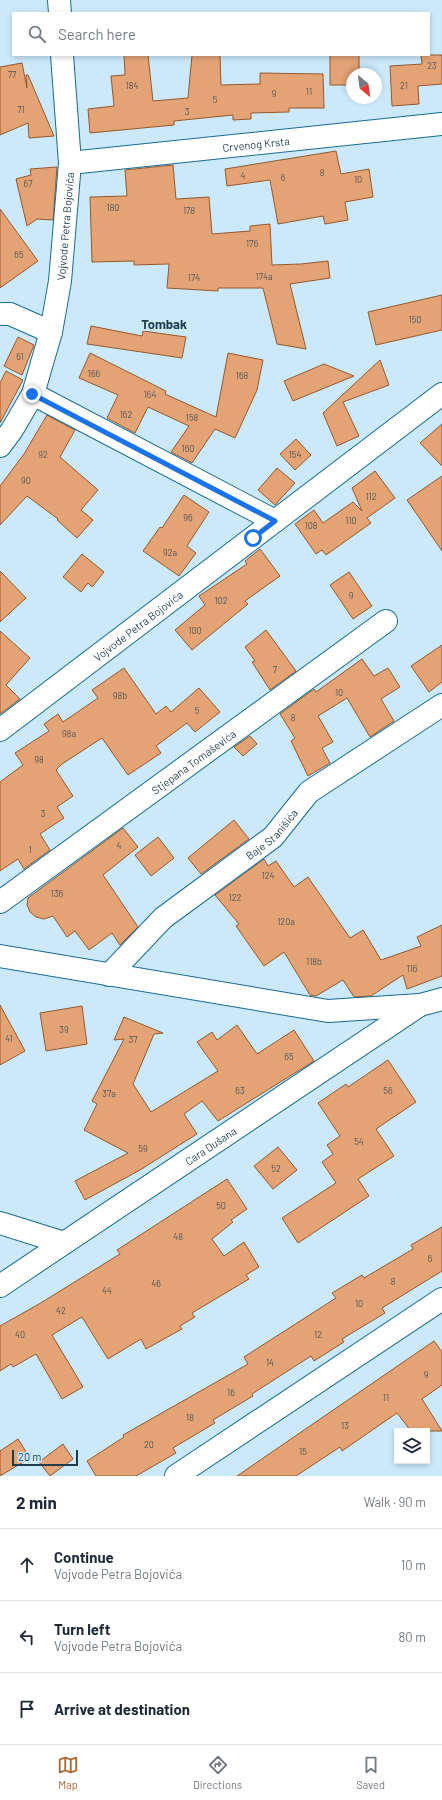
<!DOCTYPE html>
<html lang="en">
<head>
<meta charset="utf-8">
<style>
  :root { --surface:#fff; --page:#f6f6f7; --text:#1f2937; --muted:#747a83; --line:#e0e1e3; --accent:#a86633 }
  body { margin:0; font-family:Barlow,sans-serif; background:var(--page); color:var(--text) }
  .controls { position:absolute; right:12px; bottom:12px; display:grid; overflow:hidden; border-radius:0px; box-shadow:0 2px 6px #0003 }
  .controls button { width:36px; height:36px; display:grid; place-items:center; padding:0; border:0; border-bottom:1px solid var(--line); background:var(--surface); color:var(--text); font:20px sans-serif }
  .compass { position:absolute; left:346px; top:68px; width:36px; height:36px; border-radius:50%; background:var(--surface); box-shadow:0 2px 6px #0003; rotate:151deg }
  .scale { position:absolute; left:12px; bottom:10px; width:66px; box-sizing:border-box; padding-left:4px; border:2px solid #1d3d4f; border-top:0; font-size:11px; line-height:14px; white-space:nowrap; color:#1d3d4f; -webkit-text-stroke:3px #cce9fb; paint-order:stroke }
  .stop { position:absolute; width:12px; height:12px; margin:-9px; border:3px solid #1a73e8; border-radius:50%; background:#fff }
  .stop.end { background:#1a73e8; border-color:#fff; box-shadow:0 1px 4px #0008 }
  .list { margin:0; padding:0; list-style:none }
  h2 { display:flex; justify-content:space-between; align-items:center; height:52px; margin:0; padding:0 16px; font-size:17px }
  h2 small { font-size:13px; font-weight:400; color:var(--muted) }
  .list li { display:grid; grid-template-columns:26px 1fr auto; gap:12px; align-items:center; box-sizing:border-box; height:72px; padding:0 16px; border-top:1px solid var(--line) }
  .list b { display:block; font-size:15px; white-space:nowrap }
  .list p { margin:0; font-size:13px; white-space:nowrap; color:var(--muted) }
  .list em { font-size:13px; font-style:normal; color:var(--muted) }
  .icon { flex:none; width:22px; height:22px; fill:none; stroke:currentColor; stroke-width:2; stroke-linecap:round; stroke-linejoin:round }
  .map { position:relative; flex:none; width:442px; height:1476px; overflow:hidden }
  .search { position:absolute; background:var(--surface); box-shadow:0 2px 6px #0003; left:12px; right:12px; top:12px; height:44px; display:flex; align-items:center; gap:10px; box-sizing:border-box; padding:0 14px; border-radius:0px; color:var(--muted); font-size:15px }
  .sheet { height:268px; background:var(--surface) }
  nav { display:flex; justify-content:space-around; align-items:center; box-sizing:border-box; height:56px; border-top:1px solid var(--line); background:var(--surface); font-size:11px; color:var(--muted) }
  nav a { display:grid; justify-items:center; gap:2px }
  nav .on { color:var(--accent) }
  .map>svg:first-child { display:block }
  .building { fill:#e4a375; stroke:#94592b }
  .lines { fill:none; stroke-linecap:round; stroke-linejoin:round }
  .minor-casing { stroke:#186b93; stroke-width:24 }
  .tertiary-casing { stroke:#186b93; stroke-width:24 }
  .minor { stroke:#fff; stroke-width:22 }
  .tertiary { stroke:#fff; stroke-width:22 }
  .route { stroke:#1a73e8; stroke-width:5 }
  .labels { text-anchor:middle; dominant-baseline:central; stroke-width:4; stroke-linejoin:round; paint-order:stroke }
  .number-label { font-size:9px; fill:#4f5658 }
  .street-label { font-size:11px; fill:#1d3d4f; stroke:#cce9fb }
  .quarter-label { font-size:13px; font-weight:bold; fill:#1d3d4f; stroke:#cce9fb }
</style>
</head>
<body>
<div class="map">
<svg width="442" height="1476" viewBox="0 0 442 1476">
  <rect width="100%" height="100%" fill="#cce9fb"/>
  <path class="building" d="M124 55H148L153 101 188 98 192 55H220L221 85 260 84V73L323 74 324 108H289V112L251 113V119L233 120V115L174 121V125L90 133 88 109 114 106 111 76 125 75Z
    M330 55H359V74H352V85H330Z
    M421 55H442V84L418 86 419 104 392 106 390 66 422 64Z
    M22 63 27 88 26 75H28L54 136 29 138 28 123 0 135V67Z
    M336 151 341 174 369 169 373 197 345 202 348 220 325 224 323 216 278 224 270 180 227 186 225 169Z
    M173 165 176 199 209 197 212 234 250 231V226L270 224 272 265 301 264 328 261 330 278 290 284 306 349 277 344 263 288H218V291L167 288 169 264 134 265V261L92 262 90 197 127 196 125 170Z
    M57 167 53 220 37 219 27 226 16 179 31 175 30 169Z
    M0 209 38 261 0 288Z
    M442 295V330L376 345 368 312Z
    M91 326 142 336 143 331 186 337 182 358 87 344Z
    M18 337 34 345 22 375 4 366Z
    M90 353 166 391 165 394 216 417 228 353 263 360 257 390 235 438 215 429 192 463 171 452 189 426 148 407 135 433 107 418 118 395 79 378Z
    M380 360 389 385 343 402 359 436 337 446 323 413Z
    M324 364 354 376 293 401 284 381Z
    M6 371 23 380 0 423V383Z
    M47 415 75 430 60 457 98 490 81 510 93 520 77 538 57 520 58 519 27 496 0 525V486L24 454Z
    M442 424V466L420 443Z
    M296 439 311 455 295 470 280 454Z
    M277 468 295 483 275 505 258 490Z
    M375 471 395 498 367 518 371 523 326 555 322 550 316 554 295 524 314 510 323 523 353 502 362 511 352 488Z
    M442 476V551L407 500Z
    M184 495 209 512 187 546 196 553 179 576 143 551 160 527 162 528Z
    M260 549 280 576 245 601 248 604 192 650 175 630 205 605 199 596 247 564 245 561Z
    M82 554 104 572 92 587 88 583 81 592 63 577Z
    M0 571 26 598 0 622Z
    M349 572 372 606 353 619 330 585Z
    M266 630 296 671 270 690 252 662 255 661 245 647Z
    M0 631 30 658 6 685 20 699 0 714Z
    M442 645V682L429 692 411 666Z
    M362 659 374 676 388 668 400 687 381 699 394 721 370 737 347 698 318 716 333 742 322 748 330 763 308 776 291 741 295 738 280 714 314 689 316 692Z
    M124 668 156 714 166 706 171 712 199 688 220 712 195 732 187 723 156 746 161 753 128 775 102 738 62 764 56 770 73 796 57 807 64 818 40 834 50 850 24 869 18 859 0 871V782L23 765 15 753 49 731 44 724 58 714 63 722 98 698 92 690Z
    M250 736 257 744 243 756 234 747Z
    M234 820 249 839 201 874 188 858Z
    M123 828 138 847 103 875 138 927 120 945 112 933 89 950 75 931 67 937 53 916 44 919 36 917 30 912 27 905 28 898Z
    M158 837 174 858 151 876 135 855Z
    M264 859 268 866 276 861 294 887 308 877 350 938 363 930 381 960 421 946 417 937 442 925V976L407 989 403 975 371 996 354 997 343 980 316 996 310 995 284 952 264 966 236 926 239 924 215 895Z
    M0 1005 25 1051 0 1065Z
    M82 1006 87 1044 46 1051 40 1013Z
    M124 1017 163 1033 154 1034 133 1084 151 1112 218 1071 197 1042 212 1032 217 1040 237 1025 257 1054 294 1030 314 1061 218 1121 202 1101 184 1114 197 1134 140 1170 85 1200 75 1181 128 1153 84 1130 97 1104 92 1101 124 1039 114 1040Z
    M388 1060 416 1102 376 1129 394 1156 358 1179 369 1196 298 1243 282 1218 336 1183 322 1162 333 1154 327 1145 340 1136 318 1103 346 1084 348 1087Z
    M278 1147 297 1170 273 1189 254 1166Z
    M227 1179 247 1209 231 1220 233 1222 212 1239 224 1256 244 1242 259 1267 246 1275 249 1279 192 1313 195 1317 180 1326 182 1329 146 1349 141 1339 108 1359 82 1317 52 1335 83 1387 62 1399 36 1354 13 1367 11 1364 0 1371V1326L39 1304 120 1254 117 1250Z
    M442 1227V1271L382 1308 385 1313 342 1339 344 1342 314 1361 311 1356 252 1394 253 1396 213 1420 215 1423 173 1448 176 1453 136 1476H96L87 1461 124 1437 123 1435 248 1364 244 1357 336 1298 332 1293 362 1275 364 1278 413 1249 411 1245Z
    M434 1341 442 1352V1385L422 1399 442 1431H411L397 1413 342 1451 340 1447 296 1476H237Z
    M18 1439 30 1458 0 1476V1451Z
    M63 1444 73 1459 50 1476 39 1462Z"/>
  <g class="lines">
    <g class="minor-casing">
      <g id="minor">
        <path id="s1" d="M70 163 442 124"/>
        <path d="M0 314H10L51 332"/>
        <path d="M33 394 275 521 442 394"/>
        <path id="s2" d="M0 730 275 521"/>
        <path id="s3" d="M0 902 386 621"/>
        <path d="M0 956 328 1011 420 1005 442 999"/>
        <path id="s4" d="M109 975 163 918 273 837 309 792 442 705"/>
        <path d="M0 1223 64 1243"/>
        <path id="s5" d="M0 1286 420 1005"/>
        <path d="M176 1476 442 1299"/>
      </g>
    </g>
    <g class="tertiary-casing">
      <g id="tertiary">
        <path d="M59 0 60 13"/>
        <path id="s6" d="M0 446 12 430 33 394 51 332 60 281 70 163 62 55"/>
      </g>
    </g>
    <use href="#minor" class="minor"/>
    <use href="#tertiary" class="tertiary"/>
  </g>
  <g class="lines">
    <path class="route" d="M32 394 275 521 253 538"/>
  </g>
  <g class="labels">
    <g class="number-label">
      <text x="432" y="65">23</text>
      <text x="12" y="74">77</text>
      <text x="132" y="85">184</text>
      <text x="404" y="85">21</text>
      <text x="309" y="91">11</text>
      <text x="274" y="93">9</text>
      <text x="215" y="99">5</text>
      <text x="21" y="109">71</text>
      <text x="187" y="111">3</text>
      <text x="322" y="172">8</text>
      <text x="243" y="175">4</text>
      <text x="283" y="177">6</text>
      <text x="358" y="179">10</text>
      <text x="28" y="183">67</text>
      <text x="113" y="207">180</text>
      <text x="189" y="210">178</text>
      <text x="252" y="243">176</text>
      <text x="19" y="254">65</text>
      <text x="264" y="276">174a</text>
      <text x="194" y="277">174</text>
      <text x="415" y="319">150</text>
      <text x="20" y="356">61</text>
      <text x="94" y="373">166</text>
      <text x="242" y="375">168</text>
      <text x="150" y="394">164</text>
      <text x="126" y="414">162</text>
      <text x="192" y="417">158</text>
      <text x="188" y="448">160</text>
      <text x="43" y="454">92</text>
      <text x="295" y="454">154</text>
      <text x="26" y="480">90</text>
      <text x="371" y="496">112</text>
      <text x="188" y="517">96</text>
      <text x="351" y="520">110</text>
      <text x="311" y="525">108</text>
      <text x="170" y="552">92a</text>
      <text x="351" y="595">9</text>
      <text x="221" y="600">102</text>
      <text x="195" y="630">100</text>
      <text x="275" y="669">7</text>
      <text x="339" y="692">10</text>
      <text x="120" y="695">98b</text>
      <text x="197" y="710">5</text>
      <text x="293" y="717">8</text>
      <text x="69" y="733">98a</text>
      <text x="39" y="759">98</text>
      <text x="43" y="813">3</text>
      <text x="119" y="845">4</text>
      <text x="30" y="849">1</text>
      <text x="268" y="875">124</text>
      <text x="57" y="893">136</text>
      <text x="235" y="897">122</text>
      <text x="286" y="921">120a</text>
      <text x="314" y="961">118b</text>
      <text x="412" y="968">116</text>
      <text x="64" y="1029">39</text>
      <text x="9" y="1038">41</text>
      <text x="133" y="1039">37</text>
      <text x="289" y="1056">65</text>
      <text x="240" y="1090">63</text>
      <text x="388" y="1090">56</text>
      <text x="109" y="1093">37a</text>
      <text x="359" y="1141">54</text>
      <text x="143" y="1148">59</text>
      <text x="276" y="1168">52</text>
      <text x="221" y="1205">50</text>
      <text x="178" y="1236">48</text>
      <text x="430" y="1258">6</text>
      <text x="393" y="1281">8</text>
      <text x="156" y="1283">46</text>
      <text x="107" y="1290">44</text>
      <text x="359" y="1303">10</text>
      <text x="61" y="1310">42</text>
      <text x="20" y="1334">40</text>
      <text x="318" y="1334">12</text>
      <text x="270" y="1362">14</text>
      <text x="426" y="1374">9</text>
      <text x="231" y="1392">16</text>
      <text x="386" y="1397">11</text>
      <text x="190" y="1417">18</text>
      <text x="345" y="1425">13</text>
      <text x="149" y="1444">20</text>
      <text x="303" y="1451">15</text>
    </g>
    <g class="street-label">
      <text stroke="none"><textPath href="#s1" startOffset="187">Crvenog Krsta</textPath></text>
      <text stroke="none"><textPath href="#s6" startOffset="233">Vojvode Petra Bojovića</textPath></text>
      <text stroke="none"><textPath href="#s2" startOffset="173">Vojvode Petra Bojovića</textPath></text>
      <text stroke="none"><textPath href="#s3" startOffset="239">Stjepana Tomaševića</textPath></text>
      <text stroke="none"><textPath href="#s4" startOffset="216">Baje Stanišića</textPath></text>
      <text stroke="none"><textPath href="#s5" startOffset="253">Cara Dušana</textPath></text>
    </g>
    <g class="quarter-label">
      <text x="164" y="324">Tombak</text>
    </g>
  </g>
</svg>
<div class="controls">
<button><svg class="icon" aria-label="layers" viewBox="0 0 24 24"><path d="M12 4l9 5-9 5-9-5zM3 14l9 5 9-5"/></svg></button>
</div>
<svg class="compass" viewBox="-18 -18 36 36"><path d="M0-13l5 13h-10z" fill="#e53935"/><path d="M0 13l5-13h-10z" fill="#747a83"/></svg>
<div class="scale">20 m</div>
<div class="stop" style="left:253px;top:538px"></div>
<div class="stop end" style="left:32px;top:394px"></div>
<div class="search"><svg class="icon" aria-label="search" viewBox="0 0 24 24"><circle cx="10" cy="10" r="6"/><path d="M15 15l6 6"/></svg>Search here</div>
</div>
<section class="sheet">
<h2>2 min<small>Walk · 90 m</small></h2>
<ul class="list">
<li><svg class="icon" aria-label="ahead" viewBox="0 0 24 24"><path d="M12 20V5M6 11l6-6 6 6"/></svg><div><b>Continue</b><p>Vojvode Petra Bojovića</p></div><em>10 m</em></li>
<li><svg class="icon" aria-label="left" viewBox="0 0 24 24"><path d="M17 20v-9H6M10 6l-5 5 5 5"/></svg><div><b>Turn left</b><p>Vojvode Petra Bojovića</p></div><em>80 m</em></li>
<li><svg class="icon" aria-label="arrive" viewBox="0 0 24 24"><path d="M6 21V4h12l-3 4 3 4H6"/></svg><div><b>Arrive at destination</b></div></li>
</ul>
</section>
<nav>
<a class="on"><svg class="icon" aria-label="map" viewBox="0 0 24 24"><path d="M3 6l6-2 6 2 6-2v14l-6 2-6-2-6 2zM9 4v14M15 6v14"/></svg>Map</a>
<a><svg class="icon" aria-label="directions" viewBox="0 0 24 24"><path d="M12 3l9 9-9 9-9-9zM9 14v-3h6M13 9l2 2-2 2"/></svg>Directions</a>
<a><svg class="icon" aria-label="saved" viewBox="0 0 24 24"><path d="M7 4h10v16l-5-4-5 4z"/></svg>Saved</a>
</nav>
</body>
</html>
